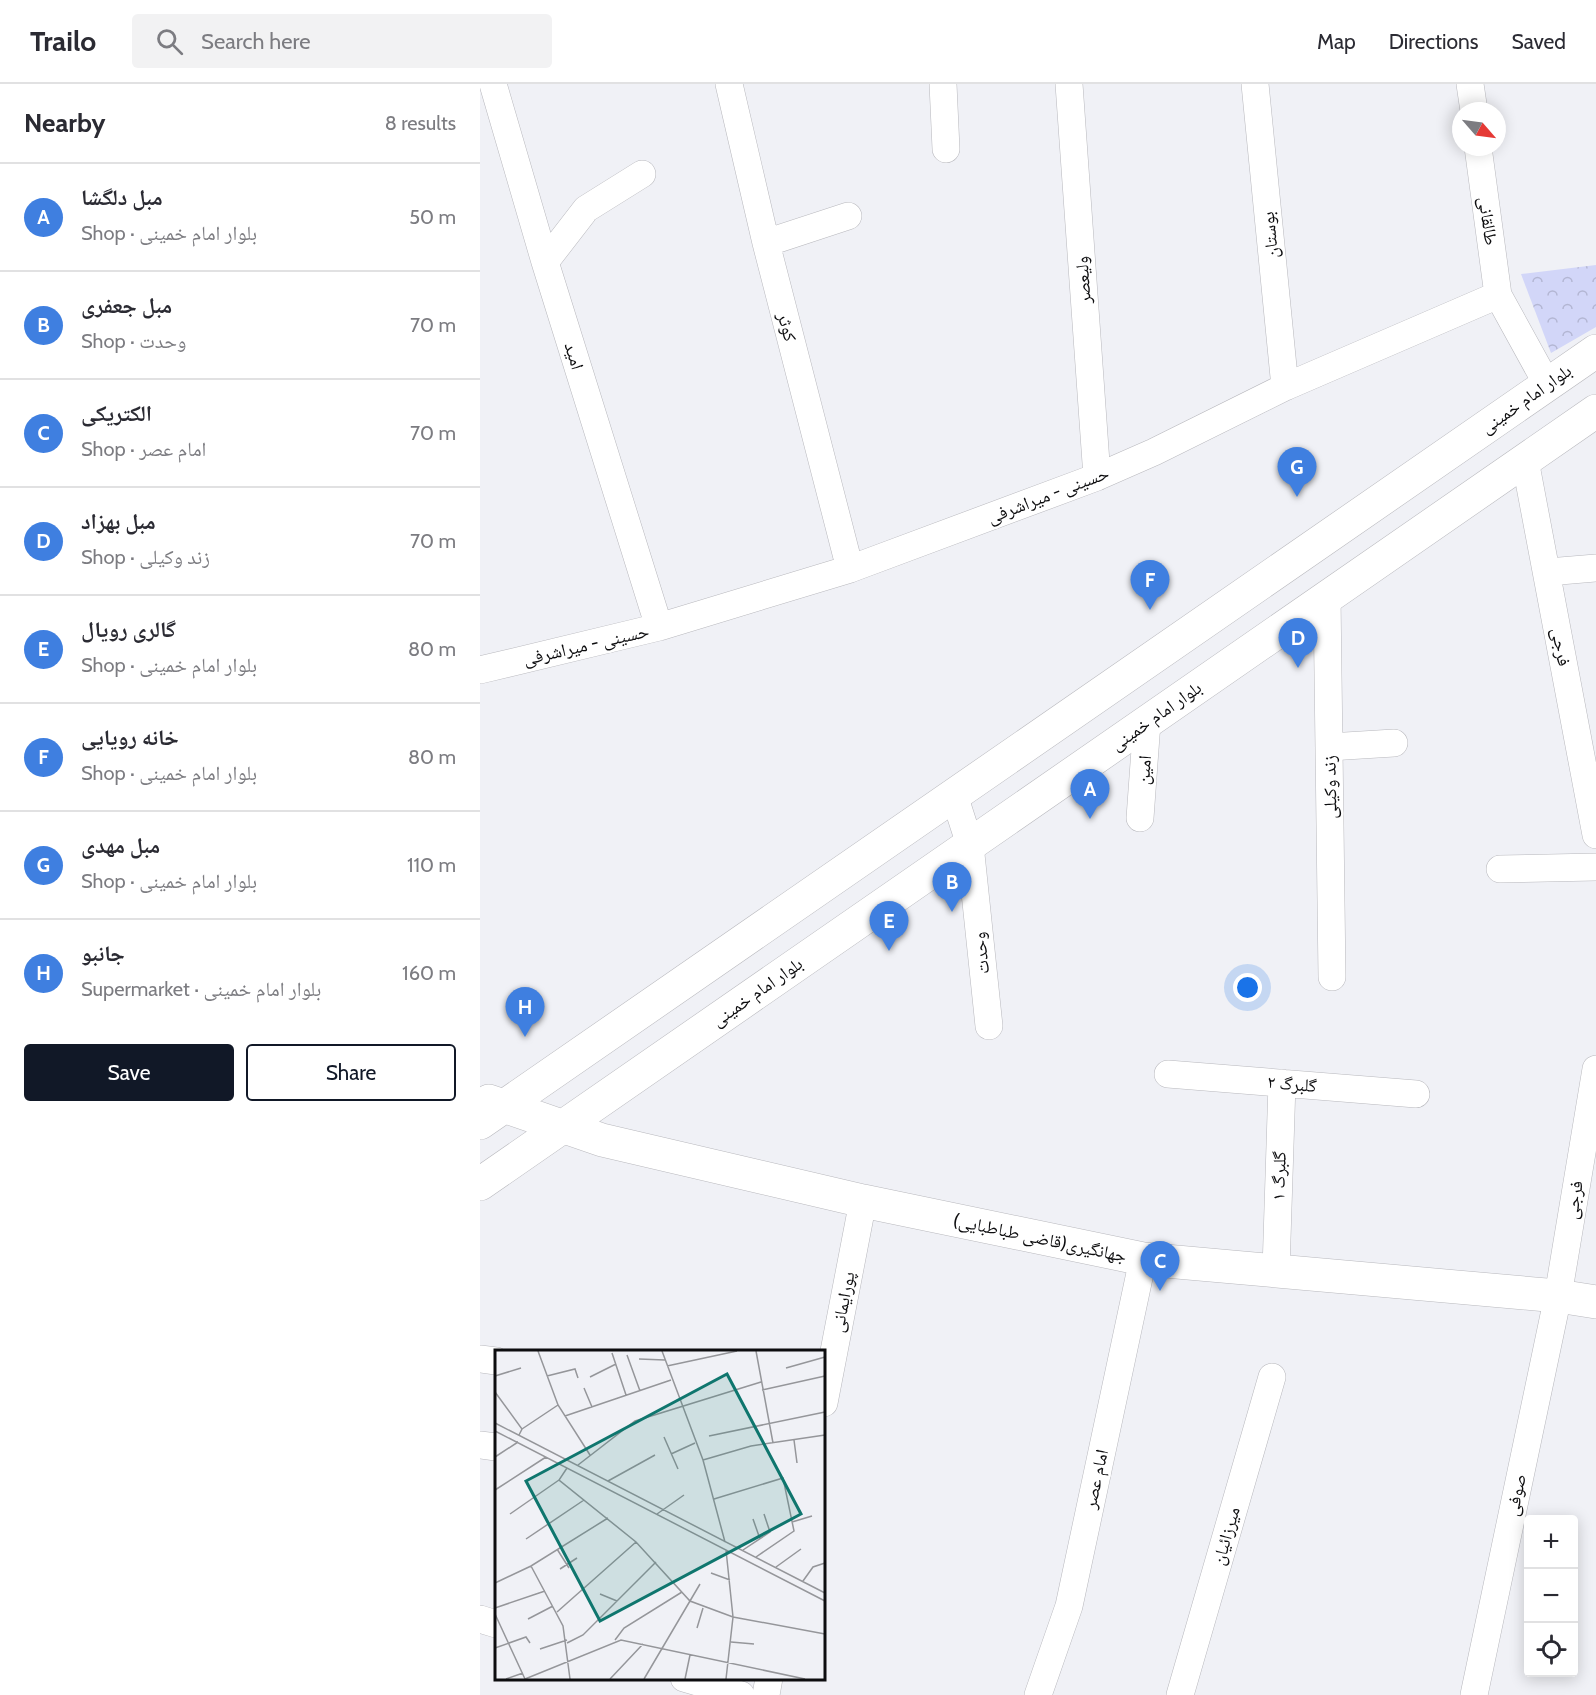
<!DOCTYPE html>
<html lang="en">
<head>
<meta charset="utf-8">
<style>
  :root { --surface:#fff; --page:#f2f2f3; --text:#2b2b33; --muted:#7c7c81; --line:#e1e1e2; --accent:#111827 }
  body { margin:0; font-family:Cabin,"Noto Naskh Arabic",sans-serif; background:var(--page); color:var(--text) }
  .controls { position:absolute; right:18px; bottom:18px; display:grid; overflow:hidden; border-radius:6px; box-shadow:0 3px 15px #0003 }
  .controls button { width:54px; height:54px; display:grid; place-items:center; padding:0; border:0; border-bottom:2px solid var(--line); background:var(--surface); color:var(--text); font:30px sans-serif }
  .compass { position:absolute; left:972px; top:18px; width:54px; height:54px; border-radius:50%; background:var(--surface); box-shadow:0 3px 15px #0003; rotate:118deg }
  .you { position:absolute; left:768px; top:904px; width:21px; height:21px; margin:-15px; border:4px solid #fff; border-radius:50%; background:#1a73e8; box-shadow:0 0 0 9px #1a73e833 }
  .badge { display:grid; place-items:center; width:39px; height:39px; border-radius:50%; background:var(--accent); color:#fff; font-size:20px; font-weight:700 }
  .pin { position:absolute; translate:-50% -50px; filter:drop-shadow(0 2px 3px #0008) }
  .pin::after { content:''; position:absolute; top:32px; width:21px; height:18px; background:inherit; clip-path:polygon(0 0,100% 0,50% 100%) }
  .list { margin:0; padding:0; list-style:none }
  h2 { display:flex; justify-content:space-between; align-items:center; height:78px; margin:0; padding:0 24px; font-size:26px }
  h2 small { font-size:20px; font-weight:400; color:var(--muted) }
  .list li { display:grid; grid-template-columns:39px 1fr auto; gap:18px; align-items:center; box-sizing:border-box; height:108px; padding:0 24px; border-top:2px solid var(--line) }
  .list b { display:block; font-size:22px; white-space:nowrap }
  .list p { margin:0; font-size:20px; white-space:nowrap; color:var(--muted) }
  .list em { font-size:20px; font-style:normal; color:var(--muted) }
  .actions { display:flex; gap:12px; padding:18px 24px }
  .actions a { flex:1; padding:14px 0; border:2px solid var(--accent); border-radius:6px; text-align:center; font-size:21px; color:var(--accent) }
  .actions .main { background:var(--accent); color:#fff }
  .icon { flex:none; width:33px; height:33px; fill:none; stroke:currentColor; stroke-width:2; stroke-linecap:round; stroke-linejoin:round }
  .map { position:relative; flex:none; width:1116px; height:1611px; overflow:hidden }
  header { display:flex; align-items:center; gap:36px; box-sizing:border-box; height:84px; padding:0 30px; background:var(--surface); border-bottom:2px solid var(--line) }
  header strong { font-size:28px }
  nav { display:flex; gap:33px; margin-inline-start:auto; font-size:21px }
  .search { width:420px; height:54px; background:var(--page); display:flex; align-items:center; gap:15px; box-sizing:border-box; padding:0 21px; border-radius:6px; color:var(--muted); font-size:22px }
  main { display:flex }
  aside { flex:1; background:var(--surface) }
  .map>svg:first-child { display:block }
  .forest { fill:url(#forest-crowns) }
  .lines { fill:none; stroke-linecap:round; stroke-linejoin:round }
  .street-casing { stroke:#b8b8bd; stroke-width:28 }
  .secondary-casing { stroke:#b8b8bd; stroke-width:34 }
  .street { stroke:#fff; stroke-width:27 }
  .secondary { stroke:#fff; stroke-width:33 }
  .labels { text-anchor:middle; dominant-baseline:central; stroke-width:4.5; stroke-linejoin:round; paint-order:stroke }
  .street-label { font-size:18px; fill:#0d0d0f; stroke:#fff }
  .inset-road { fill:none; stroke:#95969a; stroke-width:1.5 }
  .view { fill:#0f766e; fill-opacity:0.15; stroke:#0f766e; stroke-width:3 }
  .inset-edge { fill:none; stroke:#0d0d0f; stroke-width:3 }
</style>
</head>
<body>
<header>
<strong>Trailo</strong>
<div class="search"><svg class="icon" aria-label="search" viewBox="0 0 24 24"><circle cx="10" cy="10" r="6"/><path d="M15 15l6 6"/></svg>Search here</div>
<nav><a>Map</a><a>Directions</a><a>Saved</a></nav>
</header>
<main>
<aside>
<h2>Nearby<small>8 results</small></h2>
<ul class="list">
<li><span class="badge" style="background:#3f7fe0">A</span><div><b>مبل دلگشا</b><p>Shop · بلوار امام خمینی</p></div><em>50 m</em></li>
<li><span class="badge" style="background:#3f7fe0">B</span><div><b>مبل جعفری</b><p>Shop · وحدت</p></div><em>70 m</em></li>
<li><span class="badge" style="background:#3f7fe0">C</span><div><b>الکتریکی</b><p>Shop · امام عصر</p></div><em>70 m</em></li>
<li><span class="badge" style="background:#3f7fe0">D</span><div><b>مبل بهزاد</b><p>Shop · زند وکیلی</p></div><em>70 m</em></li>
<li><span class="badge" style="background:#3f7fe0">E</span><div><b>گالری رویال</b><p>Shop · بلوار امام خمینی</p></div><em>80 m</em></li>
<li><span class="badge" style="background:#3f7fe0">F</span><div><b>خانه رویایی</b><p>Shop · بلوار امام خمینی</p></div><em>80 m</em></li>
<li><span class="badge" style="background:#3f7fe0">G</span><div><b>مبل مهدی</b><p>Shop · بلوار امام خمینی</p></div><em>110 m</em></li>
<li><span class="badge" style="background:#3f7fe0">H</span><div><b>جانبو</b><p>Supermarket · بلوار امام خمینی</p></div><em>160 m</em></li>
</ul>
<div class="actions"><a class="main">Save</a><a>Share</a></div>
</aside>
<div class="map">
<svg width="1116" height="1611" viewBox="0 0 1116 1611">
  <defs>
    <pattern id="forest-crowns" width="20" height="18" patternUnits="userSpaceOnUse" patternTransform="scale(1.5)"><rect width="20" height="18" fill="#d2d6f8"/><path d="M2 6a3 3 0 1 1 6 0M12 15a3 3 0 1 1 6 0" fill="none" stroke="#b3b6d3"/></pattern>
  </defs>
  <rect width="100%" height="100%" fill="#f0f1f6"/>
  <path class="forest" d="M1116 181V243L1071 269 1041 190Z"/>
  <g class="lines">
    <g class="street-casing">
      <path id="street" d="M13 0 65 178 179 543
        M249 0 286 159 370 485
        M463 0 466 65
        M589 0 617 393
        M775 0 805 303
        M990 0 994 27
        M998 63 1018 211
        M286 159 368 132
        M65 178 106 125 162 90
        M1045 376 1116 751
        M1068 488 1116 484
        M847 513 852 893
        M0 586 179 543 370 485 617 393 674 368 805 303 1018 211 1067 300
        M849 663 914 659
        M474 711 490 761 509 942
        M660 734 667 638
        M1020 785 1116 783
        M688 990 936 1010
        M796 1186 802 999
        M0 1275 16 1277
        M344 1319 383 1117
        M0 1361 16 1363
        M0 1535 16 1540
        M204 1594 261 1611
        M286 1611 289 1594
        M558 1611 589 1522 663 1175
        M700 1611 792 1293
        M994 1611 1078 1212 1116 985"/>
    </g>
    <g class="secondary-casing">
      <path id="secondary" d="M9 1017 122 1056 383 1117 663 1175 1078 1212 1116 1218
        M0 1039 1116 267
        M0 1100 1116 327"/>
    </g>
    <use href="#street" class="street"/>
    <use href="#secondary" class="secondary"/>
  </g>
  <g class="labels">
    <g class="street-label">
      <text transform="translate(1008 137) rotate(82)">طالقانی</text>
      <text transform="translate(790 151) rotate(-96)">بوستان</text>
      <text transform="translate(603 196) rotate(-94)">ولیعصر</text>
      <text transform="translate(307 243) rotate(75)">کوثر</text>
      <text transform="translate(94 272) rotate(73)">امید</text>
      <text transform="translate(1046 315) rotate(-35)">بلوار امام خمینی</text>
      <text transform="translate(568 411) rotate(-21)">حسینی - میراشرفی</text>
      <text transform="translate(106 561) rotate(-13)">حسینی - میراشرفی</text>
      <text transform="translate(1081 563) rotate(80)">فرجی</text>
      <text transform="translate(676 632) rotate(-35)">بلوار امام خمینی</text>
      <text transform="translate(664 686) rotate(-86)">امین</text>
      <text transform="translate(850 703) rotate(-91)">زند وکیلی</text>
      <text transform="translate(501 869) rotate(-96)">وحدت</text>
      <text transform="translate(277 908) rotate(-35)">بلوار امام خمینی</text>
      <text transform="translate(812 1000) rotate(5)">گلبرگ ۲</text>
      <text transform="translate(799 1092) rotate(-88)">گلبرگ ۱</text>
      <text transform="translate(1094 1116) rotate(-81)">فرجی</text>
      <text transform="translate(560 1154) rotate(12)">جهانگیری(قاضی طباطبایی)</text>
      <text transform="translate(363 1218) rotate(-79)">پورایمانی</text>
      <text transform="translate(616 1395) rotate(-78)">امام عصر</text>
      <text transform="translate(1036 1411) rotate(-78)">صوفی</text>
      <text transform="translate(746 1452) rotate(-74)">میرزائیان</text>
    </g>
  </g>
  <g transform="translate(15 1266)">
    <rect width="330" height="330" fill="#f0f1f6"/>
    <path class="inset-road" d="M43 1 63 55 95 105M167 1 208 110 230 192M261 1 278 93M117 3 131 45M132 5 145 41M144 9 170 10M172 16 242 1M291 18 330 7M0 26 26 18M52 26 80 19 83 28M95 27 121 14M89 38 97 57M267 40 330 26M0 42 27 79 24 85M70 66 176 30M0 73 330 243M27 79 63 55M0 81 330 251M214 86 330 62M169 87 183 119M299 90 302 113M176 104 200 93M0 107 23 92M208 110 256 96 330 85M83 115 140 71 266 32M72 118 64 130 141 192 195 251 238 267 330 284M113 131 160 105M0 140 51 107M219 149 288 128 299 181 261 207M15 164 64 130M162 164 189 145M258 169 265 189M297 172 317 166M31 189 89 150M62 199 74 218M231 200 238 267 231 329M248 200 275 182 269 164M36 216 68 276 75 329M281 217 306 199M65 219 82 208M216 223 235 230M308 231 318 217 330 213M0 233 36 216 113 168M105 244 122 251M0 258 50 241M62 262 141 192M0 264 30 329M33 269 58 256M202 278 208 258M120 290 129 278 187 242M236 292 259 294M72 293 88 285 161 212M0 298 31 287 35 293M45 299 72 290M11 329 28 323M30 329 126 290 310 329M115 329 148 294M149 329 205 234M190 329 195 305"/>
    <path class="view" d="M232 24 306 164 105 271 31 131Z"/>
    <rect width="330" height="330" class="inset-edge"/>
  </g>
</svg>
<div class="controls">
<button>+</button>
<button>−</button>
<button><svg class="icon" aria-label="locate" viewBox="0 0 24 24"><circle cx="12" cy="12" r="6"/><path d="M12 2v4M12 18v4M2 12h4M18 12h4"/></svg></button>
</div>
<svg class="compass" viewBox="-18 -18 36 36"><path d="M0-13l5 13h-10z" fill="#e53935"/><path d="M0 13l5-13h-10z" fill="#7c7c81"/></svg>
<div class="you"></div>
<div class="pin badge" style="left:610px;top:735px;background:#3f7fe0">A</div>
<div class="pin badge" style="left:472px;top:828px;background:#3f7fe0">B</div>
<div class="pin badge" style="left:680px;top:1207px;background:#3f7fe0">C</div>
<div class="pin badge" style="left:818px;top:584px;background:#3f7fe0">D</div>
<div class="pin badge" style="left:409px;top:867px;background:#3f7fe0">E</div>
<div class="pin badge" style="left:670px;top:526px;background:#3f7fe0">F</div>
<div class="pin badge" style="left:817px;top:413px;background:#3f7fe0">G</div>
<div class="pin badge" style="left:45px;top:953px;background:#3f7fe0">H</div>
</div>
</main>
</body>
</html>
